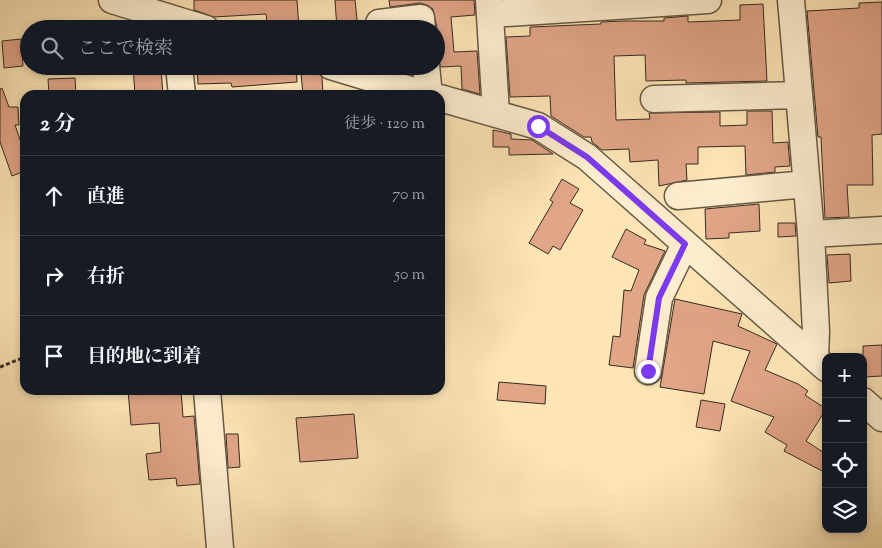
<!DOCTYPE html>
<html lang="ja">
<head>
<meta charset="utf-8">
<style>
  :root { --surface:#171b24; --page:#20242c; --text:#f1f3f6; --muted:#9ea1a6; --line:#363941 }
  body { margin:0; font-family:"Sorts Mill Goudy","Noto Serif JP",serif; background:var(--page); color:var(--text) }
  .controls { position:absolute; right:15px; bottom:15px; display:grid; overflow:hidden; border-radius:10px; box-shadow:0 2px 8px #0003 }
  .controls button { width:45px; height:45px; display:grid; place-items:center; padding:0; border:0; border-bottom:1px solid var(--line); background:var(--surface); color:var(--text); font:25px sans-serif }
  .stop { position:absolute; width:15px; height:15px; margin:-11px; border:4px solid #7c3aed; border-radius:50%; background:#fff }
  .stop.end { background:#7c3aed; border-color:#fff; box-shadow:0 1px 5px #0008 }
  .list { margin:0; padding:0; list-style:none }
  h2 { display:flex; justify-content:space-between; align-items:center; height:65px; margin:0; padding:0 20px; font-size:21px }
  h2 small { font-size:16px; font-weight:400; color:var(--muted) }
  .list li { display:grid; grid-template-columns:32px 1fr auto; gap:15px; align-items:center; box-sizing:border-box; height:80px; padding:0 20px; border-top:1px solid var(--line) }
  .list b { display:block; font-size:19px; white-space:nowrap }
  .list em { font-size:16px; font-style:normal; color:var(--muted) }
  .icon { flex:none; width:28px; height:28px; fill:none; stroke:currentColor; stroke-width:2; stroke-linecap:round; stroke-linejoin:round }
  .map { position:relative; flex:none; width:882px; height:548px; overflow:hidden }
  .search { position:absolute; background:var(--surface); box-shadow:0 2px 8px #0003; left:20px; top:20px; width:425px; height:55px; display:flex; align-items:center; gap:12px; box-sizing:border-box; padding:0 18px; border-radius:28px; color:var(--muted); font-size:19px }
  .panel { position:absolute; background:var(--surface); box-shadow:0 2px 8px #0003; left:20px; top:90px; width:425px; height:305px; border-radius:15px }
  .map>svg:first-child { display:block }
  .building { fill:#e1a588; stroke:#362b1f }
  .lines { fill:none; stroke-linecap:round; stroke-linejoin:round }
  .minor-casing { stroke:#685a45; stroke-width:29 }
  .path { stroke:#362b1f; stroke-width:3; stroke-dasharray:4 2.5; stroke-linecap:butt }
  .minor { stroke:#feeed0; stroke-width:26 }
  .route { stroke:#7c3aed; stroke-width:6 }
</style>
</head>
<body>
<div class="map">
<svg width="882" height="548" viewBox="0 0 882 548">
  <rect width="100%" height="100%" fill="#fde5b6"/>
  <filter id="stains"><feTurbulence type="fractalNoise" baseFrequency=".004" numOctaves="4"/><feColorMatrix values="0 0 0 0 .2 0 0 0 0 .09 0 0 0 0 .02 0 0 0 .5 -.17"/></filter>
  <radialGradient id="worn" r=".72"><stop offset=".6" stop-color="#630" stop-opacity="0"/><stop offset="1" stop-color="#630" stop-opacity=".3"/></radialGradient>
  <path class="building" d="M194 0H297L299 29H268L266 14 214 17 194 10Z
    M335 0H355L358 29H337Z
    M389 0H474L475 15 451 17 454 52 477 51 480 94 462 89 461 66 441 67 436 56 437 28 433 9 427 5 420 3 390 7Z
    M882 2V134L872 135 873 185H847L849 217 825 218 821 137H818L807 11 859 8V3Z
    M763 4 767 81 686 83V80L646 81 645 55 614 56 616 120 650 119 649 113 720 112V126L747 125V111H772L773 143 788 142 790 166 775 167V172L746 175 745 146 698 147V164H686L687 180 659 186 658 160 630 162 629 149 602 150 592 142 591 137H584L551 116 550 96 510 97 506 37 530 36V27L601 24V22L623 21H664V18L688 16V22L740 20V5Z
    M21 39 23 66 4 68 2 41Z
    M133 66 161 69 163 95H135Z
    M197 66H253V69L296 66 297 82 232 87 231 83 198 84Z
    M317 72 322 77 323 95H303L301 73Z
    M75 78 76 95H49L48 79Z
    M2 88 9 107H18L19 125H15L25 154V171L12 176 0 142V89Z
    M493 130 511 134V139L532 140 553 154 509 155V147H493Z
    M562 179 579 189 570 203 583 210 560 250 553 246 548 254 529 243 553 202 550 200Z
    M759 204 760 231 729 233V238L706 239 705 209Z
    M778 223H795L796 236 778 237Z
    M626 229 646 240 644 244 665 251 644 295 633 368 609 365 613 336 620 337 624 290 631 291 639 270 612 257Z
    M850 254 851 281 829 283 827 255Z
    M675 299 742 314 738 326 777 344 765 370 798 384 808 391 805 395 826 409 806 441 826 454V473L784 451 787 445 765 432 774 417 731 401 750 351 713 341 704 394 660 387Z
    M882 345V376L863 377V346Z
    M499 382 546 386 545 404 497 400Z
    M128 390H181L183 417 194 416 200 484 177 486 176 478 149 480 146 454 161 452 159 423 131 425Z
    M701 400 725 404 720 431 696 427Z
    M354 414 358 458 300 462 296 418Z
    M226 434H238L240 467 228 468Z"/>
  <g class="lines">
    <g class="minor-casing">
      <path id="minor" d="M112 0 206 29
        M489 0 496 113
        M791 0 811 234 816 331 815 358
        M491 14 708 0
        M379 23 421 18 422 29
        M179 66 182 95
        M331 66 427 95
        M426 66 429 95
        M440 98 538 126 587 157 826 368
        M654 99 799 95
        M678 196 806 184
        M811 234 882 230
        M648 371 659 298 685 244
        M207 390 220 548
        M863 401 882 418"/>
    </g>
    <path class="path" d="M0 367 25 357"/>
    <use href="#minor" class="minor"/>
  </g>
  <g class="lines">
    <path class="route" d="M538 126 587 157 685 244 659 298 648 371"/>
  </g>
  <rect width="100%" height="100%" filter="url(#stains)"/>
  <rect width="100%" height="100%" fill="url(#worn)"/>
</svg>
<div class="controls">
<button>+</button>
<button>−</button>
<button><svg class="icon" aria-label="locate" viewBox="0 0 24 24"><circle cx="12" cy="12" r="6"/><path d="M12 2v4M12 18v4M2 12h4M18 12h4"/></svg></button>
<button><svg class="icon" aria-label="layers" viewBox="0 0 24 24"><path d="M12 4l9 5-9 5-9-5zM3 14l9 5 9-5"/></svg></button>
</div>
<div class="stop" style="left:538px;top:126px"></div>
<div class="stop end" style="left:648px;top:371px"></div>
<div class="search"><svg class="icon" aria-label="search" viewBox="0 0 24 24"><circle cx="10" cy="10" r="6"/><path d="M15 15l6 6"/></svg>ここで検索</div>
<section class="panel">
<h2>2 分<small>徒歩 · 120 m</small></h2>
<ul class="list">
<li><svg class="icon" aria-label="ahead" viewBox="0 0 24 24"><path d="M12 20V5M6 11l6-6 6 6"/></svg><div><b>直進</b></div><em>70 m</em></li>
<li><svg class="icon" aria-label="right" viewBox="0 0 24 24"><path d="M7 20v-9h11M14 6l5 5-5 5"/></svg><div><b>右折</b></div><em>50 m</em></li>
<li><svg class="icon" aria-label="arrive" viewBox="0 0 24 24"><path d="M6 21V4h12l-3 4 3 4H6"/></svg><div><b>目的地に到着</b></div></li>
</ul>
</section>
</div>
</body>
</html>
